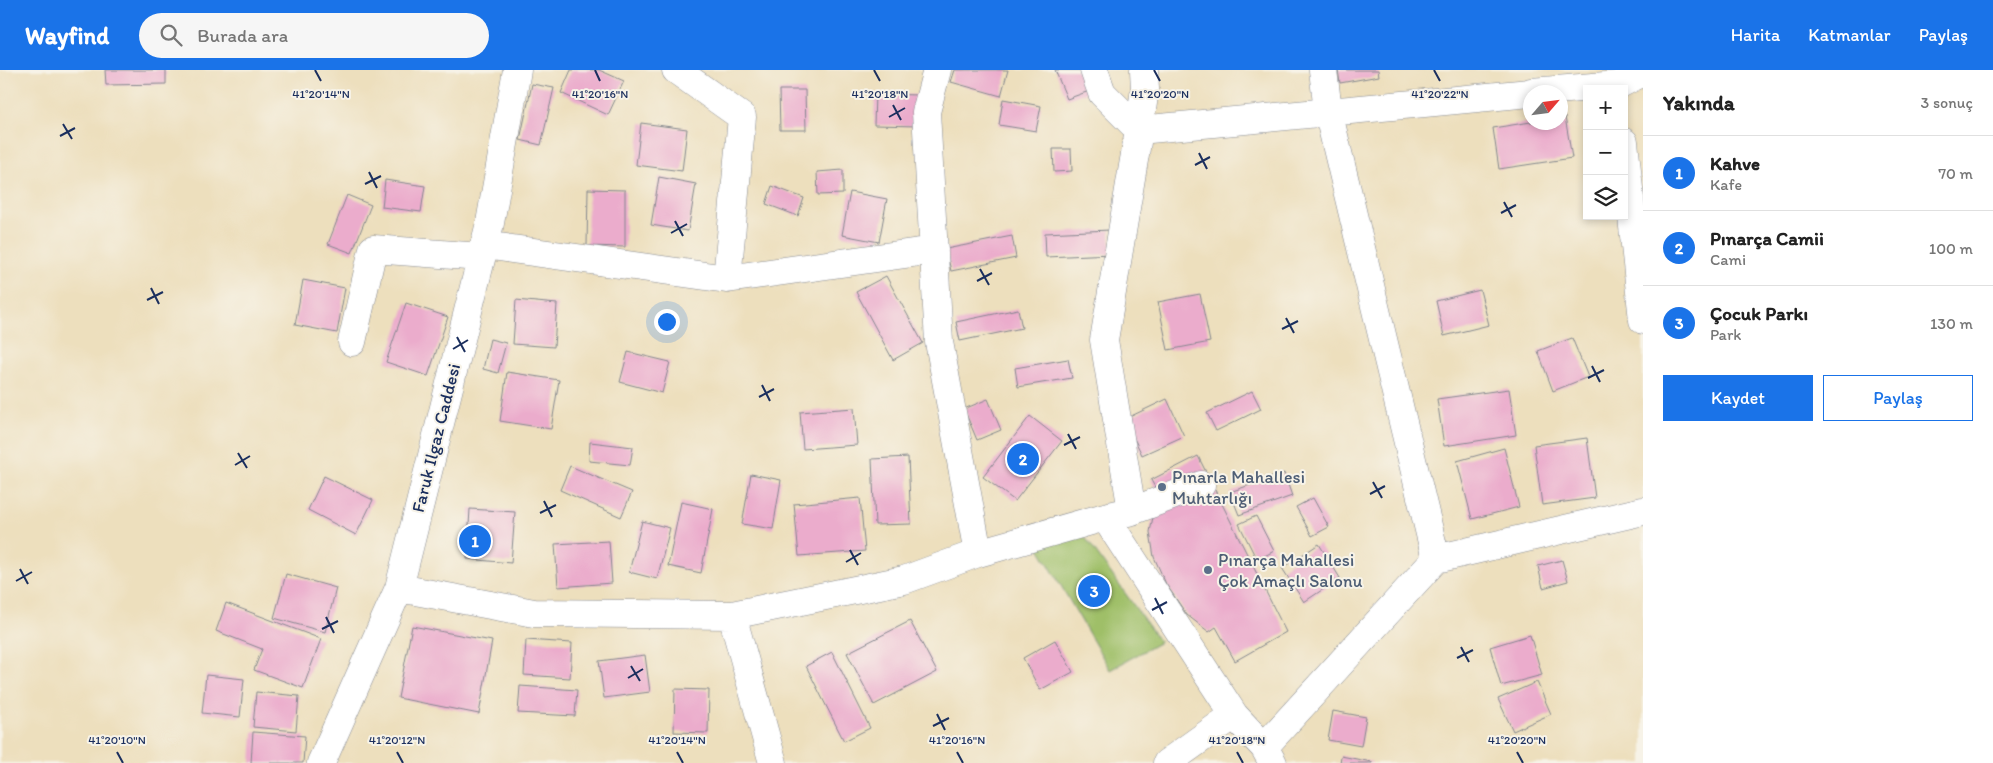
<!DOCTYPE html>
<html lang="tr">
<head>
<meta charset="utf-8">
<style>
  :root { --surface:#fff; --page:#f6f6f6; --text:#222; --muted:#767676; --line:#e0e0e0; --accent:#1a73e8 }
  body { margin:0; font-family:Itim,sans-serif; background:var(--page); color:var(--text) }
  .controls { position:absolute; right:15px; top:15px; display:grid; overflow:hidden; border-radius:0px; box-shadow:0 2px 8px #0003 }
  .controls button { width:45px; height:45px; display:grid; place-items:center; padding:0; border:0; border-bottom:1px solid var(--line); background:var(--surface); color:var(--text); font:25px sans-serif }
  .compass { position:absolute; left:1523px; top:15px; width:45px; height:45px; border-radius:50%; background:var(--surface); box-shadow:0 2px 8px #0003; rotate:62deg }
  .you { position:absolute; left:666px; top:251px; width:18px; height:18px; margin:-12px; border:4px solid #fff; border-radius:50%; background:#1a73e8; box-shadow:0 0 0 8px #1a73e833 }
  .badge { display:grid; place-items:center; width:32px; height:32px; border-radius:50%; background:var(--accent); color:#fff; font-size:16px; font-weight:700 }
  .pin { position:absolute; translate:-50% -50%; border:2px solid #fff; box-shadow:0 1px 5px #0006 }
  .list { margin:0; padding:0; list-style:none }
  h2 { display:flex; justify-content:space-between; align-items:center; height:65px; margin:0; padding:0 20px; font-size:21px }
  h2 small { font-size:16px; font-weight:400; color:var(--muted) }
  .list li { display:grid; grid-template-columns:32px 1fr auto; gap:15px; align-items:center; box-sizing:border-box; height:75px; padding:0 20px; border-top:1px solid var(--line) }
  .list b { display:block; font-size:19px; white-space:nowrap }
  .list p { margin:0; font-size:16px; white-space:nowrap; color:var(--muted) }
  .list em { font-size:16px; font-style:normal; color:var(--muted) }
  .actions { display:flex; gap:10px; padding:15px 20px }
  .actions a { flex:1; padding:11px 0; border:1px solid var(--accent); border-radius:0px; text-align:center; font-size:18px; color:var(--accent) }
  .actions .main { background:var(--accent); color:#fff }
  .icon { flex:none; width:28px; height:28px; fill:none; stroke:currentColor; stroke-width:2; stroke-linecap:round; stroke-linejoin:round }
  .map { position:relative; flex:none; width:1643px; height:693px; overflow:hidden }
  header { display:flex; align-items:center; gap:30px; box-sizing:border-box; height:70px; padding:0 25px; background:var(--accent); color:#fff }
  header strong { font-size:24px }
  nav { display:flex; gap:28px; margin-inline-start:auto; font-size:18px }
  .search { width:350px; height:45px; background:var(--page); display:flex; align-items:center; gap:12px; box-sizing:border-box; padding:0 18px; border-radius:28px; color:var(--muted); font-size:19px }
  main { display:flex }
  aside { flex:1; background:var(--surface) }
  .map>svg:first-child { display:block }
  .green { fill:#9fbf68; stroke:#5d7763 }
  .building { fill:#ebaccc }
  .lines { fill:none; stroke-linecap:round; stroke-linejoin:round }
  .minor-casing { stroke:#84878e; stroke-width:29 }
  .minor { stroke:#fff; stroke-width:28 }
  .ticks { fill:none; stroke:#1b2f5e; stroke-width:2 }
  .service-dot { fill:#5c6f8a; stroke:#f7f3e8; stroke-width:2 }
  .labels { text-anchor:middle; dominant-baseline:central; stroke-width:4; stroke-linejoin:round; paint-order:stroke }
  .street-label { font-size:18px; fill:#1b2f5e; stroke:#f7f3e8 }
  .service-label { font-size:18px; fill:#4e5e75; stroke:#f7f3e8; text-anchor:start }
  .ticks-label { font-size:12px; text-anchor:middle; fill:#1b2f5e; stroke:#f7f3e8; stroke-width:4; stroke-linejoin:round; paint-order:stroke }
</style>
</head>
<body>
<header>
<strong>Wayfind</strong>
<div class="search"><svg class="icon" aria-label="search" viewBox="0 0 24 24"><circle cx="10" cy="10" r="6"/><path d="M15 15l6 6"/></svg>Burada ara</div>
<nav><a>Harita</a><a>Katmanlar</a><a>Paylaş</a></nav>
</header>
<main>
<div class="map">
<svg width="1643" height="693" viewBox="0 0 1643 693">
  <rect width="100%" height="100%" fill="#f7f3e8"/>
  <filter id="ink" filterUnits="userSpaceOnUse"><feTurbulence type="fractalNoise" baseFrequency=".02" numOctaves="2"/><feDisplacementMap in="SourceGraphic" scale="10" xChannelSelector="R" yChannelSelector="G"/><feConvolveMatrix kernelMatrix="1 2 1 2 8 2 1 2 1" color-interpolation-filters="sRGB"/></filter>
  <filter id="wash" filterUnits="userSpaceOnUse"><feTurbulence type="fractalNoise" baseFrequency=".0096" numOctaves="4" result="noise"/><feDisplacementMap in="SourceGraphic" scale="20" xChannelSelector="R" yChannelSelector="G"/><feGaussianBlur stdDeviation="1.12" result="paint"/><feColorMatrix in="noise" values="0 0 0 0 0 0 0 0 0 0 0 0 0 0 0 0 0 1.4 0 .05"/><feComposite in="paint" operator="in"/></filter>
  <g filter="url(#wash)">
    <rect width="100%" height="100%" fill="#eddfbd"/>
    <path class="green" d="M1072 459 1085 467 1160 572 1110 600 1035 471Z"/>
    <g id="blocks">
      <path class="building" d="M105 0H166V14L106 15Z
        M571 0H599L624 11 608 45 561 23Z
        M955 0H1008L1001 26 951 12Z
        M1055 0H1084L1092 20 1067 29Z
        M1338 0H1378L1379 6 1340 13Z
        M532 14 554 18 541 75 520 70Z
        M779 20H805L806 60H780Z
        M875 24 919 25 918 56 874 55Z
        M1003 29 1041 36 1036 61 999 55Z
        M1565 47 1572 88 1499 99 1493 58 1531 52H1560V48Z
        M641 53 687 59 682 101 636 95Z
        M1053 79H1071L1072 101 1054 102Z
        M843 100V124L818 125 817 102Z
        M659 107 696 114 688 161 651 155Z
        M385 110 425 116 421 142 382 137Z
        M772 116 804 128 798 146 766 134Z
        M588 119 625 120V177L587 176Z
        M850 122 887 129 879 172 842 165Z
        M347 125 371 135 352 183 328 174Z
        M1110 160 1111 184 1046 187 1045 163Z
        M1012 166 1016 188 951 201 946 179Z
        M886 206 923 273 893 290 856 222Z
        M303 210 345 218 337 263 295 255Z
        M1480 220 1489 255 1444 266 1436 231Z
        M1200 224 1210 272 1168 280 1158 232Z
        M516 230 557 234 554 277 513 274Z
        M406 233 448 247 428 306 386 292Z
        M1018 239 1022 258 960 271 956 252Z
        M1572 268 1588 307 1553 321 1538 281Z
        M490 269 506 273 498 303 483 299Z
        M628 282 670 292 662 323 620 312Z
        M1068 289 1072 308 1018 317 1015 298Z
        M507 302 559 310 551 359 500 351Z
        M1509 319 1516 365 1444 376 1437 329Z
        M1252 321 1261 339 1216 361 1207 343Z
        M988 329 1001 360 977 370 964 339Z
        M1167 329 1184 366 1142 385 1125 349Z
        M854 338 857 375 803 379 800 342Z
        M1030 346 1062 371 1015 431 983 407Z
        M1587 368 1595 428 1542 435 1534 375Z
        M590 372 633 377 630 395 589 391Z
        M1504 378 1519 437 1472 449 1457 391Z
        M1198 386 1286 562 1235 591 1216 557 1209 562 1187 545 1166 514 1154 487 1150 462 1154 442 1164 434 1151 410Z
        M908 387 911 454 875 455 872 389Z
        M570 396 632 422 621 447 560 420Z
        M1284 403 1292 426 1239 445 1230 422Z
        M751 404 781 410 773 459 742 454Z
        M324 406 373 430 356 465 308 440Z
        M860 428 865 481 799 486 794 434Z
        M1313 428 1329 457 1312 466 1296 437Z
        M681 432 713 439 701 503 668 496Z
        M470 439 515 442 511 493 467 489Z
        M1256 446 1274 481 1257 490 1239 454Z
        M642 451 670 458 657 509 629 502Z
        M609 471 612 513 558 517 555 474Z
        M1319 474 1340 508 1304 532 1282 498Z
        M1562 490 1568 511 1543 518 1538 496Z
        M286 504 336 518 325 562 274 548Z
        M226 533 321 569 303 618 254 600 262 579 216 561Z
        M910 551 937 602 874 635 847 583Z
        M412 556 492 571 479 644 398 628Z
        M1530 565 1542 605 1501 616 1490 577Z
        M526 570 572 573 570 608 524 605Z
        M1055 570 1073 602 1040 620 1023 588Z
        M832 582 870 658 844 671 806 596Z
        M645 585 650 622 604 628 599 591Z
        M206 605 244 609 240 647 202 643Z
        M1537 612 1551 644 1513 661 1498 629Z
        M520 616 577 620 575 646 518 643Z
        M675 619 709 620 708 663 674 662Z
        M256 622 299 626 296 661 253 657Z
        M1333 641 1366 647 1361 676 1328 670Z
        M253 662 305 666 303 693H251Z
        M1341 686 1372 692V693H1340Z"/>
    </g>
  </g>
  <g filter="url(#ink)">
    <use href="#blocks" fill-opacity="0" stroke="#84878e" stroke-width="1"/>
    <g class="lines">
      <g class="minor-casing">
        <path id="minor" d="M676 0 742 47 727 209
          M937 0 926 42 939 272 978 483
          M1094 0 1102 23 1139 60 1104 270 1132 441 1105 447
          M1144 0 1145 19 1139 60 1530 23
          M1323 0 1328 41 1436 489
          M1531 22 1618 15 1643 2
          M1624 72 1643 250
          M484 175 727 209 934 180
          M352 272 373 179 481 187
          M1132 441 1201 415
          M399 518 534 543 732 545 904 510 978 483 1105 447 1234 645 1264 677 1273 693
          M732 545 773 693
          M1264 677 1436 489 1643 441
          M321 693 399 518 490 153 517 0
          M1167 693 1234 645"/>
      </g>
      <use href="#minor" class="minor"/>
    </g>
  </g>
  <path class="ticks" d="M315 0 321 11M595 0 600 11M874 0 880 11M1154 0 1160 11M1434 0 1440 11M893 35 901 50M889 47 905 38M63 54 72 69M60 66 75 58M1199 83 1207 99M1195 95 1210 87M369 102 377 118M365 114 381 106M1504 132 1512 147M1501 143 1516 135M675 151 683 166M671 163 687 154M980 199 989 215M977 211 992 203M151 218 159 234M147 230 163 222M1286 248 1294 263M1282 259 1298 251M457 267 465 282M453 279 468 270M1592 296 1600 312M1588 308 1604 300M762 315 770 331M759 327 774 319M1068 364 1076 379M1064 375 1080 367M238 383 247 398M235 395 250 386M1373 412 1382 428M1370 424 1385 416M544 431 552 447M540 443 556 435M850 480 858 495M846 492 861 483M20 499 28 514M16 511 32 502M1155 528 1163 544M1152 540 1167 532M326 547 334 563M322 559 338 551M1461 577 1469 592M1457 588 1473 580M631 596 640 611M628 608 643 599M937 644 945 660M933 656 949 648M117 682 123 693M397 682 403 693M677 682 683 693M957 682 963 693M1237 682 1243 693M1517 682 1523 693"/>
  <g class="service-dot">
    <circle cx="1162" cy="417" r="5"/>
    <circle cx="1208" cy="500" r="5"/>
  </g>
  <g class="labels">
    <g class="street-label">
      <text transform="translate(436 368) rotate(-76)">Faruk Ilgaz Caddesi</text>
    </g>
    <g class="service-label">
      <text x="1172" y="407">Pınarla Mahallesi<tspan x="1172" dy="21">Muhtarlığı</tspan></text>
      <text x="1218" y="490">Pınarça Mahallesi<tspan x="1218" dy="21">Çok Amaçlı Salonu</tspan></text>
    </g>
  </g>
  <g class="ticks-label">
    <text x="321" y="28">41°20'14"N</text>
    <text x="600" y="28">41°20'16"N</text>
    <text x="880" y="28">41°20'18"N</text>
    <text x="1160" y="28">41°20'20"N</text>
    <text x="1440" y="28">41°20'22"N</text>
    <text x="117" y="674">41°20'10"N</text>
    <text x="397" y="674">41°20'12"N</text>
    <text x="677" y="674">41°20'14"N</text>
    <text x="957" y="674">41°20'16"N</text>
    <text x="1237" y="674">41°20'18"N</text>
    <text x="1517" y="674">41°20'20"N</text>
  </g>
</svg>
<div class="controls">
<button>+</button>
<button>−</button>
<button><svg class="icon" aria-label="layers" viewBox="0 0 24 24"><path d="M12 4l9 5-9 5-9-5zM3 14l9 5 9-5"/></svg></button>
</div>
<svg class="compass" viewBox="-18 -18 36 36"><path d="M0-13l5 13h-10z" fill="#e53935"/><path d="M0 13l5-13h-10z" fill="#767676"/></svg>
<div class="you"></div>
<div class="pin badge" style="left:475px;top:471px">1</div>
<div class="pin badge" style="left:1023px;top:389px">2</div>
<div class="pin badge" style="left:1094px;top:521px">3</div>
</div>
<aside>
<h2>Yakında<small>3 sonuç</small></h2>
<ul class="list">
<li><span class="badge">1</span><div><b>Kahve</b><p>Kafe</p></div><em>70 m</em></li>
<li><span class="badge">2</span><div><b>Pınarça Camii</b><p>Cami</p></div><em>100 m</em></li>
<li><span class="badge">3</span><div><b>Çocuk Parkı</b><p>Park</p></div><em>130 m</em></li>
</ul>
<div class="actions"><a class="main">Kaydet</a><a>Paylaş</a></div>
</aside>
</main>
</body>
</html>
